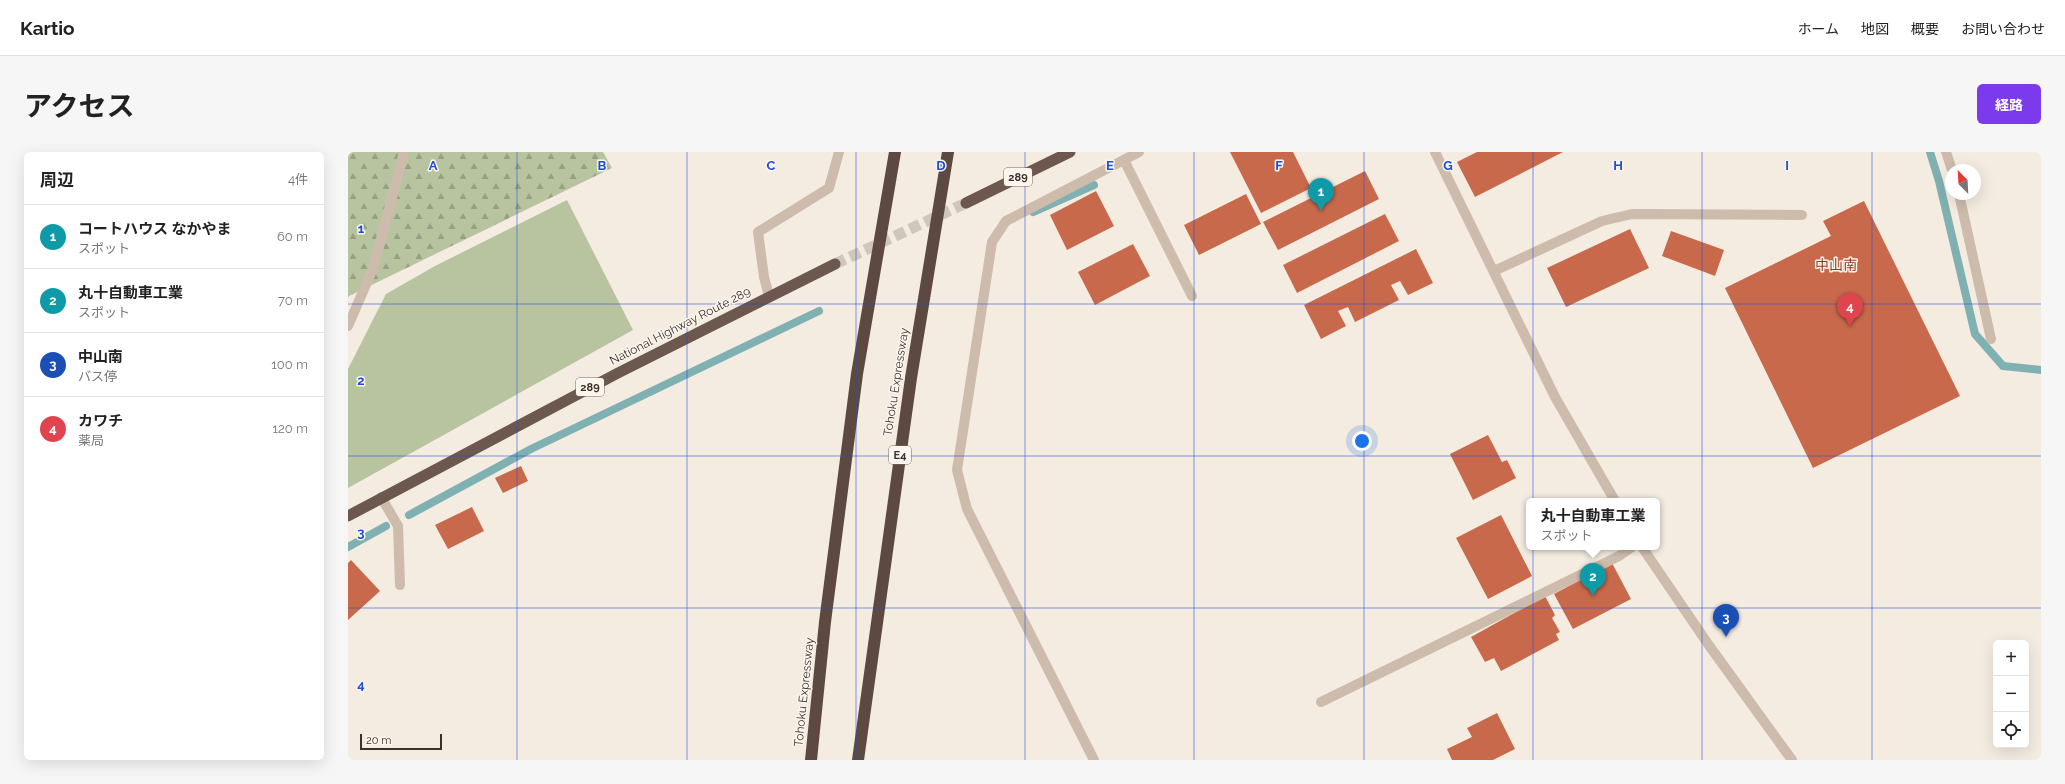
<!DOCTYPE html>
<html lang="ja">
<head>
<meta charset="utf-8">
<style>
  :root { --surface:#fff; --page:#f6f6f6; --text:#222; --muted:#767676; --line:#e0e0e0; --accent:#7c3aed }
  body { margin:0; font-family:Raleway,"Noto Sans JP",sans-serif; background:var(--page); color:var(--text) }
  .controls { position:absolute; right:12px; bottom:12px; display:grid; overflow:hidden; border-radius:6px; box-shadow:0 4px 16px #0002 }
  .controls button { width:36px; height:36px; display:grid; place-items:center; padding:0; border:0; border-bottom:1px solid var(--line); background:var(--surface); color:var(--text); font:20px sans-serif }
  .compass { position:absolute; left:1597px; top:12px; width:36px; height:36px; border-radius:50%; background:var(--surface); box-shadow:0 4px 16px #0002; rotate:336deg }
  .scale { position:absolute; left:12px; bottom:10px; width:82px; box-sizing:border-box; padding-left:4px; border:2px solid #3b302b; border-top:0; font-size:11px; line-height:14px; white-space:nowrap; color:#3b302b; -webkit-text-stroke:3px #fbf5ee; paint-order:stroke }
  .you { position:absolute; left:1014px; top:289px; width:14px; height:14px; margin:-10px; border:3px solid #fff; border-radius:50%; background:#1a73e8; box-shadow:0 0 0 6px #1a73e833 }
  .badge { display:grid; place-items:center; width:26px; height:26px; border-radius:50%; background:var(--accent); color:#fff; font-size:13px; font-weight:700 }
  .pin { position:absolute; translate:-50% -33px; filter:drop-shadow(0 1px 2px #0008) }
  .pin::after { content:''; position:absolute; top:21px; width:14px; height:12px; background:inherit; clip-path:polygon(0 0,100% 0,50% 100%) }
  .popup { position:absolute; left:1178px; top:346px; width:134px; height:52px; box-sizing:border-box; display:grid; place-content:center; border-radius:6px; background:var(--surface); filter:drop-shadow(0 1px 3px #0005); font-size:13px; white-space:nowrap; color:var(--muted) }
  .popup b { font-size:15px; color:var(--text) }
  .popup::after { content:''; position:absolute; left:50%; top:100%; margin-left:-8px; border:8px solid transparent; border-top-color:var(--surface) }
  .list { margin:0; padding:0; list-style:none }
  h2 { display:flex; justify-content:space-between; align-items:center; height:52px; margin:0; padding:0 16px; font-size:17px }
  h2 small { font-size:13px; font-weight:400; color:var(--muted) }
  .list li { display:grid; grid-template-columns:26px 1fr auto; gap:12px; align-items:center; box-sizing:border-box; height:64px; padding:0 16px; border-top:1px solid var(--line) }
  .list b { display:block; font-size:15px; white-space:nowrap }
  .list p { margin:0; font-size:13px; white-space:nowrap; color:var(--muted) }
  .list em { font-size:13px; font-style:normal; color:var(--muted) }
  .icon { flex:none; width:22px; height:22px; fill:none; stroke:currentColor; stroke-width:2; stroke-linecap:round; stroke-linejoin:round }
  .map { position:relative; flex:none; width:1693px; height:608px; overflow:hidden; border-radius:6px }
  header { display:flex; align-items:center; gap:24px; box-sizing:border-box; height:56px; padding:0 20px; background:var(--surface); border-bottom:1px solid var(--line) }
  header strong { font-size:19px }
  nav { display:flex; gap:22px; margin-inline-start:auto; font-size:14px }
  .intro { display:flex; align-items:center; justify-content:space-between; box-sizing:border-box; height:96px; padding:0 24px }
  h1 { margin:0; font-size:28px }
  .button { padding:10px 18px; border-radius:6px; background:var(--accent); color:#fff; font-size:14px; font-weight:700 }
  main { display:flex; gap:24px; padding:0 24px }
  aside { flex:1; background:var(--surface); border-radius:6px; box-shadow:0 4px 16px #0002 }
  .map>svg:first-child { display:block }
  .grass { fill:#b8c4a0 }
  .forest { fill:url(#forest-firs) }
  .lines { fill:none; stroke-linecap:round; stroke-linejoin:round }
  .stream { stroke:#7fb0b2; stroke-width:8 }
  .building { fill:#c8694b }
  .trunk-tunnel { stroke:#cfc6bd; stroke-width:11; stroke-dasharray:11 5.5; stroke-linecap:butt }
  .service { stroke:#cdbbac; stroke-width:10 }
  .minor { stroke:#cdbbac; stroke-width:10 }
  .tertiary { stroke:#cdbbac; stroke-width:10 }
  .trunk { stroke:#6c584f; stroke-width:11 }
  .motorway { stroke:#5c4a42; stroke-width:12 }
  .grid { fill:none; stroke:#1d4ed8; stroke-width:1; stroke-opacity:0.55 }
  .labels { text-anchor:middle; dominant-baseline:central; stroke-width:3; stroke-linejoin:round; paint-order:stroke }
  .shield { fill:#fbf5ee; stroke:#756b66; stroke-width:1 }
  .shield-label { font-size:11px; font-weight:bold; fill:#3b302b }
  .street-label { font-size:12px; fill:#3b302b; stroke:#fbf5ee }
  .quarter-label { font-size:14px; fill:#8c3b22; stroke:#fbf5ee }
  .grid-label { font-size:13px; text-anchor:middle; font-weight:bold; fill:#1d4ed8; stroke:#fbf5ee; stroke-width:3; stroke-linejoin:round; paint-order:stroke }
</style>
</head>
<body>
<header>
<strong>Kartio</strong>
<nav><a>ホーム</a><a>地図</a><a>概要</a><a>お問い合わせ</a></nav>
</header>
<div class="intro"><h1>アクセス</h1><a class="button">経路</a></div>
<main>
<aside>
<h2>周辺<small>4件</small></h2>
<ul class="list">
<li><span class="badge" style="background:#0f9aa8">1</span><div><b>コートハウス なかやま</b><p>スポット</p></div><em>60 m</em></li>
<li><span class="badge" style="background:#0f9aa8">2</span><div><b>丸十自動車工業</b><p>スポット</p></div><em>70 m</em></li>
<li><span class="badge" style="background:#1a4fb4">3</span><div><b>中山南</b><p>バス停</p></div><em>100 m</em></li>
<li><span class="badge" style="background:#e0444e">4</span><div><b>カワチ</b><p>薬局</p></div><em>120 m</em></li>
</ul>
</aside>
<div class="map">
<svg width="1693" height="608" viewBox="0 0 1693 608">
  <defs>
    <pattern id="forest-firs" width="22" height="20" patternUnits="userSpaceOnUse"><rect width="22" height="20" fill="#b8c4a0"/><path d="M5 1l3.5 6h-7zM16 11l3.5 6h-7z" fill="#97a083"/></pattern>
  </defs>
  <rect width="100%" height="100%" fill="#f4ebe1"/>
  <path class="grass" d="M219 48 285 178 0 336V217L38 142 87 114Z"/>
  <path class="forest" d="M0 0H255L264 16 1 144 0 146Z"/>
  <g class="lines">
    <path class="stream" d="M1582 0 1591 29 1627 182 1655 214 1693 218
      M685 60 746 33
      M61 363 183 297 471 159
      M0 395 38 374"/>
  </g>
  <path class="building" d="M882 0H945L963 36 913 61Z
    M1129 0H1215L1127 45 1109 10Z
    M1017 19 1031 47 930 98 915 70Z
    M748 39 766 74 719 98 702 63Z
    M898 42 913 72 851 103 836 73Z
    M1516 49 1612 244 1465 316 1377 136 1483 84 1475 69Z
    M1037 62 1051 89 949 141 935 113Z
    M1282 77 1301 116 1218 155 1199 116Z
    M1323 79 1376 98 1367 124 1314 104Z
    M785 92 802 124 747 153 730 120Z
    M1068 97 1085 131 1060 143 1052 129 1043 133 1051 148 1007 170 1000 155 990 159 998 174 973 187 956 153Z
    M1140 283 1154 310 1159 308 1168 326 1125 348 1102 302Z
    M173 314 180 329 155 341 147 326Z
    M124 355 136 379 100 397 87 373Z
    M1153 363 1184 424 1140 447 1108 386Z
    M3 408 32 439 0 468V411Z
    M1264 411 1283 447 1225 477 1206 442Z
    M1197 444 1207 463 1204 466 1212 480 1208 482 1211 488 1153 519 1146 506 1137 510 1123 485Z
    M1149 561 1167 597 1145 608H1104L1099 597 1124 585 1119 576Z"/>
  <g class="lines">
    <path class="trunk-tunnel" d="M487 112 618 51"/>
    <path class="service" d="M1146 119 1254 69 1284 62 1454 63
      M33 345 50 374 52 433"/>
    <path class="minor" d="M1598 0 1604 18
      M776 8 844 144
      M1611 42 1643 187
      M421 144 416 125 410 80 481 36 491 0
      M0 174 26 114 56 0
      M973 550 1271 404 1284 395
      M746 608 619 357 609 318 644 90 658 69 791 0"/>
    <path class="tertiary" d="M1087 0 1207 245 1267 349
      M1294 395 1360 492 1444 608"/>
    <path class="trunk" d="M618 51 722 0
      M0 364 270 221 487 112"/>
    <path class="motorway" d="M463 608 477 470 509 222 547 0
      M510 608 563 226 600 0"/>
  </g>
  <path class="grid" d="M169 0V608M339 0V608M508 0V608M677 0V608M846 0V608M1016 0V608M1185 0V608M1354 0V608M1524 0V608M0 152H1693M0 304H1693M0 456H1693"/>
  <g class="labels">
    <g class="shield">
      <rect x="656" y="16" width="28" height="18" rx="3"/>
      <rect x="228" y="226" width="28" height="18" rx="3"/>
      <rect x="541" y="294" width="22" height="18" rx="3"/>
    </g>
    <g class="shield-label">
      <text x="670" y="25">289</text>
      <text x="242" y="235">289</text>
      <text x="552" y="303">E4</text>
    </g>
    <g class="street-label">
      <text transform="translate(332 174) rotate(-27)">National Highway Route 289</text>
      <text transform="translate(548 230) rotate(-81)">Tohoku Expressway</text>
      <text transform="translate(456 540) rotate(-84)">Tohoku Expressway</text>
    </g>
    <g class="quarter-label">
      <text x="1488" y="113">中山南</text>
    </g>
  </g>
  <g class="grid-label">
    <text x="85" y="18">A</text>
    <text x="254" y="18">B</text>
    <text x="423" y="18">C</text>
    <text x="593" y="18">D</text>
    <text x="762" y="18">E</text>
    <text x="931" y="18">F</text>
    <text x="1100" y="18">G</text>
    <text x="1270" y="18">H</text>
    <text x="1439" y="18">I</text>
    <text x="13" y="81">1</text>
    <text x="13" y="233">2</text>
    <text x="13" y="385">3</text>
    <text x="13" y="537">4</text>
  </g>
</svg>
<div class="controls">
<button>+</button>
<button>−</button>
<button><svg class="icon" aria-label="locate" viewBox="0 0 24 24"><circle cx="12" cy="12" r="6"/><path d="M12 2v4M12 18v4M2 12h4M18 12h4"/></svg></button>
</div>
<svg class="compass" viewBox="-18 -18 36 36"><path d="M0-13l5 13h-10z" fill="#e53935"/><path d="M0 13l5-13h-10z" fill="#767676"/></svg>
<div class="scale">20 m</div>
<div class="you"></div>
<div class="pin badge" style="left:973px;top:59px;background:#0f9aa8">1</div>
<div class="pin badge" style="left:1245px;top:444px;background:#0f9aa8">2</div>
<div class="popup"><b>丸十自動車工業</b>スポット</div>
<div class="pin badge" style="left:1378px;top:485px;background:#1a4fb4">3</div>
<div class="pin badge" style="left:1502px;top:174px;background:#e0444e">4</div>
</div>
</main>
</body>
</html>
